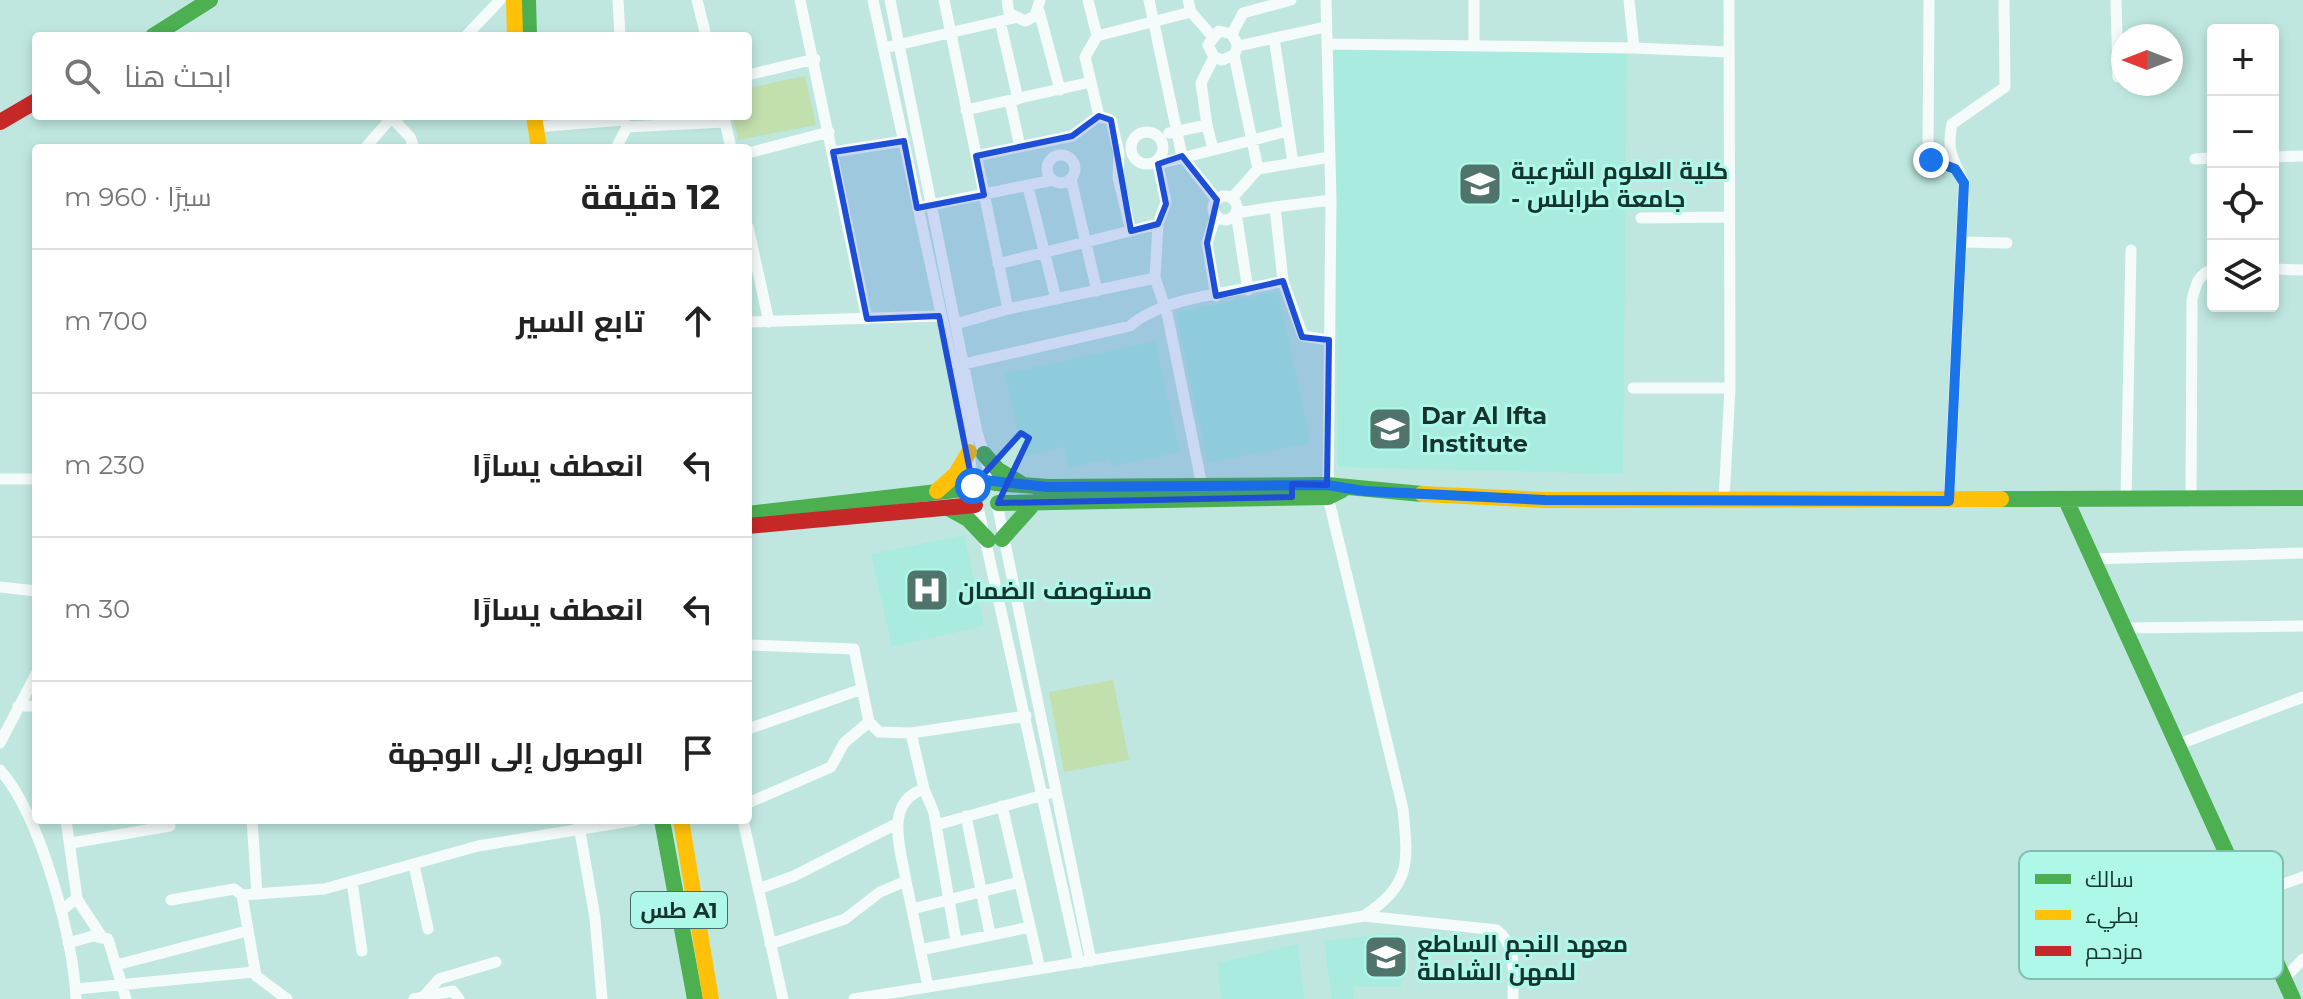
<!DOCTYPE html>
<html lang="ar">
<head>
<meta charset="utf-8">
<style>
  :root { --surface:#fff; --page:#f2f2f2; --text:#222; --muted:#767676; --line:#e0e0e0 }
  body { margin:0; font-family:Montserrat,Cairo,sans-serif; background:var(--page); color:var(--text); direction:rtl }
  .controls { position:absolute; right:24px; top:24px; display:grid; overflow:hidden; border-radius:8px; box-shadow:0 4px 12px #0003 }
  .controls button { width:72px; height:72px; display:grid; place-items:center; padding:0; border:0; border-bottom:2px solid var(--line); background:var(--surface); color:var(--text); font:40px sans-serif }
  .compass { position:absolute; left:2111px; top:24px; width:72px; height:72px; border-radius:50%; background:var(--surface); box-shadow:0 4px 12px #0003; rotate:270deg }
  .stop { position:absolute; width:24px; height:24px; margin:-18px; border:6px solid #1a73e8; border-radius:50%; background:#fff }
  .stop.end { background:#1a73e8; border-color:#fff; box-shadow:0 2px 8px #0008 }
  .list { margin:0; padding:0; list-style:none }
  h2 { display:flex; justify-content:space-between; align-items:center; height:104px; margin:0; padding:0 32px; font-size:34px }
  h2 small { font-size:26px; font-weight:400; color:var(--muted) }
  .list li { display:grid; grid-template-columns:52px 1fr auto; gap:24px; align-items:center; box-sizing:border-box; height:144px; padding:0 32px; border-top:2px solid var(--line) }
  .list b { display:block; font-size:30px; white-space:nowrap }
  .list em { font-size:26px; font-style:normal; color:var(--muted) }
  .icon { flex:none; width:44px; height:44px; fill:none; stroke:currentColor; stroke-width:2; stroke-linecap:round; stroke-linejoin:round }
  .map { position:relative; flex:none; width:2303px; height:999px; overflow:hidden; direction:ltr }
  .search { position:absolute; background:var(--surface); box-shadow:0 4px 12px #0003; left:32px; top:32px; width:720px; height:88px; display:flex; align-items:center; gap:20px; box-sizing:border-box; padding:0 28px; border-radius:8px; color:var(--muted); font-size:30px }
  .panel { position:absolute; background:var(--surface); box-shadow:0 4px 12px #0003; left:32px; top:144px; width:720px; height:680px; border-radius:8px; direction:rtl }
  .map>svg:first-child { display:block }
  .built { fill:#aaebdf }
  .green { fill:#c1e0ae }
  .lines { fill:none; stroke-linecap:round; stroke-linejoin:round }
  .street { stroke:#f5fbfa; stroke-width:11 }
  .fast { stroke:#4caf50; stroke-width:16 }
  .slow { stroke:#ffc107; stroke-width:16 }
  .jam { stroke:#c62828; stroke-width:16 }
  .route { stroke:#1a73e8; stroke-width:10 }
  .marked { fill:#1d4ed8; fill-opacity:0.2; stroke:#1d4ed8; stroke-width:6; stroke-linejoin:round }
  .labels { text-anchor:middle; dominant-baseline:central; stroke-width:6; stroke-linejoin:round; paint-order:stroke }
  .shield { fill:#aef8ea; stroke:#436f66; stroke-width:2 }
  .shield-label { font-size:22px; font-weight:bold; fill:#15342e }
  .poi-label { font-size:24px; font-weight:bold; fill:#15342e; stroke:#aef8ea; text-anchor:start }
  .key { fill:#aef8ea; stroke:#80bdb2; stroke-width:2 }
  .key-label { font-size:22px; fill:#15342e }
</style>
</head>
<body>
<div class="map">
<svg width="2303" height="999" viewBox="0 0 2303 999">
  <rect width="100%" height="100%" fill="#bfe7e0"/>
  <path class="built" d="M1333 48 1627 51 1623 474 1338 467Z
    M1278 291 1311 443 1208 463 1176 313Z
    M1155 341 1180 452 1112 466 1110 459 1069 468 1064 447 1023 457 1005 374Z
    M964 535 984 626 892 647 871 554Z
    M1398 933 1401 987H1353L1354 999H1332L1324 941Z
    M1298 944 1304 999H1221L1218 963Z"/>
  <path class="green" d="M805 76 816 125 738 140 733 116H748V88Z
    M1113 680 1129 760 1064 772 1049 692Z"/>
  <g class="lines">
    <path class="street" d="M618 0 620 36
      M697 0 706 36
      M800 0 867 319
      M873 0 967 433 973 486
      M890 0 977 432 992 481
      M944 0 1008 309 956 324
      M1007 0 1009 13 1025 21 1035 16 1040 0
      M1088 0 1097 36 1085 57 1099 116
      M1149 0 1182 156 1217 200
      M1188 0 1191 12 1212 36
      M1629 0 1634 48
      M1929 0 1928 153 1931 160 1955 169
      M2116 0 2118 77
      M1039 11 1060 90
      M1000 21 1018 99
      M1232 34 1219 31 1208 45 1214 57 1222 60 1234 55 1238 46 1232 34 1243 13 1291 0
      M466 36 500 0
      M1097 36 1191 12
      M1274 38 1293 163
      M1327 44 1634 48 1729 52
      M1238 46 1325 27
      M1474 46V0
      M884 48 1014 18
      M1234 55 1258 169
      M748 75 815 59
      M1010 101 1020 147
      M966 110 1091 82
      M1099 116 1111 120 1119 153 1118 178 1131 231
      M724 117 731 148
      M392 118 410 137 414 148
      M1207 125 1201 83 1214 57
      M535 127 624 120
      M1131 148a16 16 0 1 1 32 0a16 16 0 1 1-32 0Z
      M1169 133 1207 125 1213 149
      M365 148 393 116
      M616 148 627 127 725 122
      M833 152 904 141
      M748 153 829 132
      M1047 169a14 14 0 1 1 28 0a14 14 0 1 1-28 0Z
      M976 156 1072 136 1099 116
      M2273 157 2303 156
      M2195 159 2213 158
      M1157 160 1166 202 1158 224 1155 278 1167 313 1202 486
      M1158 164 1288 131
      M1071 179 1097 291
      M1028 187 1056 299
      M1213 208a12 12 0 1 1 24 0a12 12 0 1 1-24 0Z
      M1232 198 1258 169 1330 157
      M926 206 1053 180
      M1216 215 1207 243 1216 296
      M1641 218 1729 217
      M748 227 769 322
      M1962 242 2007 243
      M998 264 1158 224
      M2273 269 2303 270
      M1283 281 1275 207 1331 200
      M1248 290 1236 213 1275 207
      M1008 309 1155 278
      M748 322 939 316
      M958 361 964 364 1130 326C1165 295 1237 293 1283 281L1303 336 1329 340
      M1633 388H1730
      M0 479H36
      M1724 499 1730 388 1729 0
      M2126 500 2131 250
      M1949 501 1964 183C1954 159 1946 153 1952 124L2005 87 2004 0
      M2191 501 2192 300C2195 287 2198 273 2213 270
      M997 504 1091 961
      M978 507 1079 963
      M2092 559 2303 553
      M0 587 36 591
      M2124 628 2303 626
      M748 645 854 649 869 722 879 732 911 733 1026 716
      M18 706H36
      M748 729 862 689
      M911 733 924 789 934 813 956 941
      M0 743 36 674
      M2177 745 2303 697
      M0 770C40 815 74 939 76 999
      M748 803 831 767 844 743 869 722
      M1002 806 1040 969
      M966 816 990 934
      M252 820 257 894
      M578 820 595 918 602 999
      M743 820 783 999
      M936 825 1047 794
      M71 843 170 826
      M414 865 428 929
      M906 881 928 987
      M352 882 362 951
      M758 889 794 876 896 824
      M242 895 256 976 287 999
      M2246 897 2303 877
      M77 899 102 937
      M171 900 234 889 242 895 324 889 478 846 636 820
      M912 909 1020 882
      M61 911 77 898 66 820
      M1364 916 1497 930C1518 947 1513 974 1513 999
      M68 943 93 936 108 939 126 999
      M770 944 845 919 880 892 906 881C901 850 883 802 924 789
      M920 950 1030 927
      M116 965 247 931
      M2284 979 2303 959
      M76 989 254 972
      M425 995 439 979 496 962
      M414 999 453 991 459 999
      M854 999 1364 916C1412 883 1408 863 1403 809L1328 497 1331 200 1326 0"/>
    <path class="fast" d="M528 0 529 36
      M153 36 210 0
      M984 454 998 470 1020 483
      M995 483 1048 487 1327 485 1422 494
      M2001 499 2303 498
      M2066 500 2293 999
      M998 503 1328 497 1342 490
      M948 508 968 519 988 540
      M748 514 972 488
      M1002 539 1035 502
      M662 820 695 999"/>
    <path class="slow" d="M514 0 515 36
      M534 116 539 148
      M937 491 956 474 969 452
      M1422 494 1545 500 2001 499
      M681 820 711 999"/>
    <path class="jam" d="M0 122 36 101
      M748 526 975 505"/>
  </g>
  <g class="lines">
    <path class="route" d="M973 486 984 480 1048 487 1327 485 1364 491 1545 500 1949 501 1964 183 1955 169 1931 160"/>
  </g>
  <path class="marked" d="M1099 116 1111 120 1131 231 1158 224 1166 204 1158 164 1182 156 1217 200 1207 243 1216 296 1283 281 1302 337 1329 340 1327 485 1292 484V497L998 503 1029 438 1021 433 973 486 939 316 867 319 833 152 904 141 917 208 984 195 976 156 1072 136Z"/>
  <defs>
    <g id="university-square" transform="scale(2.3)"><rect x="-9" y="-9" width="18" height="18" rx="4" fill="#50736c" stroke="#aef8ea"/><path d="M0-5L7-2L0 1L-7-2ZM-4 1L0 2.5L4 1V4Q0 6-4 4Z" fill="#fff"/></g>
    <g id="hospital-square" transform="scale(2.3)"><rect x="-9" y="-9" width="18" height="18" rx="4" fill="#50736c" stroke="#aef8ea"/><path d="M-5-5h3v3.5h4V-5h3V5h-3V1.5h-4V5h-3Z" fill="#fff"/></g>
  </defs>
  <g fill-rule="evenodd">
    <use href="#university-square" x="1480" y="184"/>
    <use href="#university-square" x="1390" y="429"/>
    <use href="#hospital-square" x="927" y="590"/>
    <use href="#university-square" x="1386" y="957"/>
  </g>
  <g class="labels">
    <rect class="shield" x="631" y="892" width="96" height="36" rx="6"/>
    <g class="shield-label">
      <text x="679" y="910">طس A1</text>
    </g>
    <g class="poi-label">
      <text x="1511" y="170">كلية العلوم الشرعية<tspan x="1511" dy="28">- جامعة طرابلس</tspan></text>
      <text x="1421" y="415">Dar Al Ifta<tspan x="1421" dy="28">Institute</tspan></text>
      <text x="958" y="590">مستوصف الضمان</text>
      <text x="1417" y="943">معهد النجم الساطع<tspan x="1417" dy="28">للمهن الشاملة</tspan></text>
    </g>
  </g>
  <rect x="2019" y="851" width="264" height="128" rx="12" class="key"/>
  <rect x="2035" y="874" width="36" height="10" fill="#4caf50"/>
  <rect x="2035" y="910" width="36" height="10" fill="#ffc107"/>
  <rect x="2035" y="946" width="36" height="10" fill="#c62828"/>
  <g class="key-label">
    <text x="2085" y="887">سالك</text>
    <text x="2085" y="923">بطيء</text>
    <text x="2085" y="959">مزدحم</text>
  </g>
</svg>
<div class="controls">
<button>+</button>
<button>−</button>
<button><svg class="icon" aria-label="locate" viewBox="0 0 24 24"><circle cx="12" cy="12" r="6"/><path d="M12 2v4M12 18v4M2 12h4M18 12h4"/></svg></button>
<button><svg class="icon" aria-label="layers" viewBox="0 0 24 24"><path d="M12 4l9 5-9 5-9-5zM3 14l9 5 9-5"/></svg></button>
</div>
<svg class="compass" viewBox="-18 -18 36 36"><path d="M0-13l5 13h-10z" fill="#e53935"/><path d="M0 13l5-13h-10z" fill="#767676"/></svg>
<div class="stop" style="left:973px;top:486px"></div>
<div class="stop end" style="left:1931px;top:160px"></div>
<div class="search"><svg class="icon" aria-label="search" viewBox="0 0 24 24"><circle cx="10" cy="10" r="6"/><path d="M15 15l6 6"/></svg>ابحث هنا</div>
<section class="panel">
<h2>12 دقيقة<small>سيرًا · 960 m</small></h2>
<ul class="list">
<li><svg class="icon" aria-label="ahead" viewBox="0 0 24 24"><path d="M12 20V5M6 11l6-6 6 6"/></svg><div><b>تابع السير</b></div><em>700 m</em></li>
<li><svg class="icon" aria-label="left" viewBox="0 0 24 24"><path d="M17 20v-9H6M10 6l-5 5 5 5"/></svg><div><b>انعطف يسارًا</b></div><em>230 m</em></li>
<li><svg class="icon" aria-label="left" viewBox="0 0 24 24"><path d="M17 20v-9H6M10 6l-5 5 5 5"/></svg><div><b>انعطف يسارًا</b></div><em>30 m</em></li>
<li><svg class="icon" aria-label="arrive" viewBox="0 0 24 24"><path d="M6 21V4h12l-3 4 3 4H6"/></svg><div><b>الوصول إلى الوجهة</b></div></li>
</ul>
</section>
</div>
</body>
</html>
